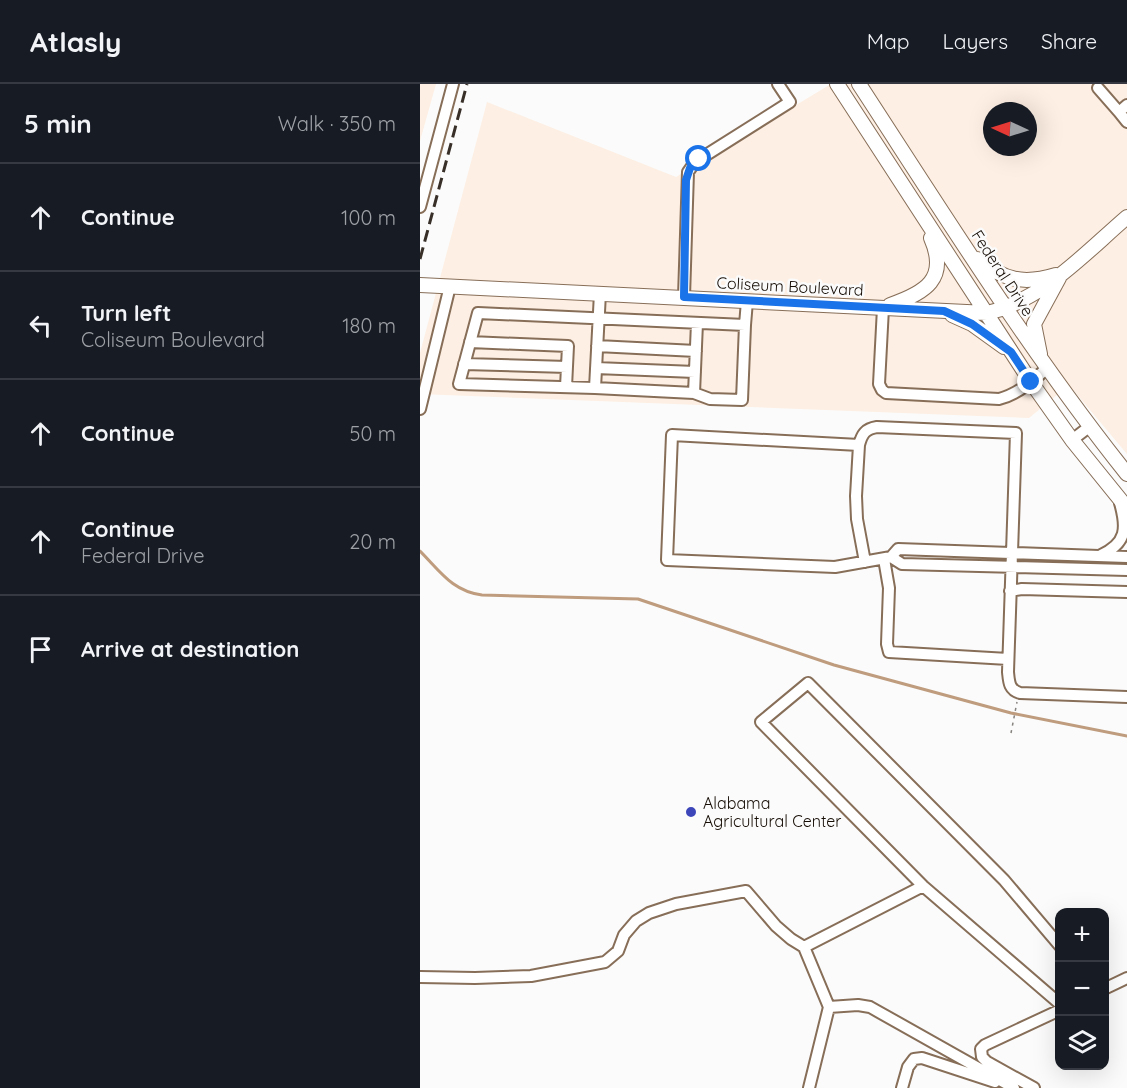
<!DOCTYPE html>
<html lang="en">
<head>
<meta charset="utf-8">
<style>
  :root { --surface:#171b24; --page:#242831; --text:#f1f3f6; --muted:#9ea1a6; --line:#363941 }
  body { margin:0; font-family:Quicksand,sans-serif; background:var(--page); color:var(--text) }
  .controls { position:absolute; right:18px; bottom:18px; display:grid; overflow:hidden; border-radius:12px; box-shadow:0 6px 24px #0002 }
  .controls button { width:54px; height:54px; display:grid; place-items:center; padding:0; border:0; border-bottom:2px solid var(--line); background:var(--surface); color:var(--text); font:30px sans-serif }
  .compass { position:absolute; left:563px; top:18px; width:54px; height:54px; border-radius:50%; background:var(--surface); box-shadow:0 6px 24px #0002; rotate:274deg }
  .stop { position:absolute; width:18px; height:18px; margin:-14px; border:4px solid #1a73e8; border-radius:50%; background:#fff }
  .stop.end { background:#1a73e8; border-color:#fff; box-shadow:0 2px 6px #0008 }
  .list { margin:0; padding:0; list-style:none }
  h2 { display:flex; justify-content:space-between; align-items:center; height:78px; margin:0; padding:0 24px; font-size:26px }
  h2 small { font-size:20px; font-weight:400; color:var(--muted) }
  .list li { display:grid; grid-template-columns:39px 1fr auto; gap:18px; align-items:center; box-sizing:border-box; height:108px; padding:0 24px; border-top:2px solid var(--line) }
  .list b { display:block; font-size:22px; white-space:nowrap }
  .list p { margin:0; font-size:20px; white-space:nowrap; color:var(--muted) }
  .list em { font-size:20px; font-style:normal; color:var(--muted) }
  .icon { flex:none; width:33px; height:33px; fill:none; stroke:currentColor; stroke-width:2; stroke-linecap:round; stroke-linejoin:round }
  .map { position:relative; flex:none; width:707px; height:1004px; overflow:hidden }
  header { display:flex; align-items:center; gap:36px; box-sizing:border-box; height:84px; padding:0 30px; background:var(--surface); border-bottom:2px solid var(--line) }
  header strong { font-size:28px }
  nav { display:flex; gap:33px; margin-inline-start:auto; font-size:21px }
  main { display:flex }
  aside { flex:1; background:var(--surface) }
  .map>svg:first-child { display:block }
  .built { fill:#fdefe3; fill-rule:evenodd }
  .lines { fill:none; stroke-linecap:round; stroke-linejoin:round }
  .stream { stroke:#be9c7d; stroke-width:3 }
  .minor-casing { stroke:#876e58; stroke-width:14 }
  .major-casing { stroke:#876e58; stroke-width:16 }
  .path { stroke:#85817d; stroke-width:1.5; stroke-dasharray:3 4.5; stroke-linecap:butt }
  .minor { stroke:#fff; stroke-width:10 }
  .major { stroke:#fff; stroke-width:14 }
  .rail { stroke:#372f28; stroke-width:3; stroke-dasharray:12 6; stroke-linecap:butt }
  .route { stroke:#1a73e8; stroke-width:8 }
  .poi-dot { fill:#3c46b9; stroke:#fbfbfb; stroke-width:2 }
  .labels { text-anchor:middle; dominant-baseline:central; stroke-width:5; stroke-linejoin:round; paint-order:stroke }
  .street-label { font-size:16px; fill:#160d05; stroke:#fbfbfb }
  .poi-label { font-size:16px; fill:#160d05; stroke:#fbfbfb; text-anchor:start }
</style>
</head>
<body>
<header>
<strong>Atlasly</strong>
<nav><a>Map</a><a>Layers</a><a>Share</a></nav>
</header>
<main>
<aside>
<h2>5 min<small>Walk · 350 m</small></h2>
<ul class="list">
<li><svg class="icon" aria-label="ahead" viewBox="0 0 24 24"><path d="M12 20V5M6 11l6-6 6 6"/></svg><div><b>Continue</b></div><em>100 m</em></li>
<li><svg class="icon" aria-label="left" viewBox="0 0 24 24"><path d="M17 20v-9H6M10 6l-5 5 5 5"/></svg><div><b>Turn left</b><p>Coliseum Boulevard</p></div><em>180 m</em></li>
<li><svg class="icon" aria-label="ahead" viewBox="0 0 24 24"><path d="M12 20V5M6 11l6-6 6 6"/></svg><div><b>Continue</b></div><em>50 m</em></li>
<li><svg class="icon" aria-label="ahead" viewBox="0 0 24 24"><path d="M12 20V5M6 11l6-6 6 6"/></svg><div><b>Continue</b><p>Federal Drive</p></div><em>20 m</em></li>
<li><svg class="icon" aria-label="arrive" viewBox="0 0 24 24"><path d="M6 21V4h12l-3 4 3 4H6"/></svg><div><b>Arrive at destination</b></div></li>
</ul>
</aside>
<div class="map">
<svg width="707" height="1004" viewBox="0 0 707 1004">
  <rect width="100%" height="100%" fill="#fbfbfb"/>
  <path class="built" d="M0 0H16L0 57Z
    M411 0H707V370L649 301 609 334 0 310V269L67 18 256 93ZM572 27H608V63H572Z"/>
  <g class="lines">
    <path class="stream" d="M0 467C20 487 32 507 62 511L218 515 414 581 591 629 707 652"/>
    <g class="minor-casing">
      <path id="minor" d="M678 4 699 28
        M707 21 699 28 707 38
        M0 123 33 0
        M180 209 175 304 274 309 277 239
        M264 213 268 88 275 78 370 18 358 0
        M463 224 459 300 462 306 466 309 579 315C598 310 613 297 627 284
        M50 258 148 262 146 303
        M177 262 276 267
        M44 280 147 283
        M176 284 275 288
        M175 304 39 300 58 229 325 241 327 217
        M274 309 290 315 322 316 325 241
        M0 325 30 202
        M652 356 669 343
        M439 361C442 350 445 345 457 343L596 349 588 588C589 598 589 606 600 609L707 613
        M681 471C707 459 707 444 700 419
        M471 473 482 480 707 486
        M464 475 469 504 467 560 469 568 588 575
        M445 478 437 435 436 412 439 361 252 351 247 476 415 483 471 473 478 465 707 473
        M590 507 602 505 707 508
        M640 862 584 796 388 599 341 638 503 802 640 920
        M384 863 503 802
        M0 893 55 894 111 892 185 878 198 867 204 851 216 837 229 829 256 820 326 807 356 842 371 855 384 863 409 923 389 1004
        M684 905 707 894
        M409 923 438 921 450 923 594 1004
        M482 1004 488 983 494 975 502 974 575 998
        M614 1004 567 978 562 973 561 965 565 961 640 926"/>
    </g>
    <g class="major-casing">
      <path id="major" d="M417 0 611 298 652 356 707 424
        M439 0C525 132 609 267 707 390
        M557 175C584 196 603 201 636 191
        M0 201 567 229C623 216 665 169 707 133
        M470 221C505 209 529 195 511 154
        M532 231 552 240 584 263
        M620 270 614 240 639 194"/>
    </g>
    <path class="path" d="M591 649 597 618"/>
    <use href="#minor" class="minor"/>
    <use href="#major" class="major"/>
    <path class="rail" d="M0 175 47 0"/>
  </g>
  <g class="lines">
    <path class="route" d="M279 75 270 84 266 96 264 213 524 227 552 240 591 268 611 298"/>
  </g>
  <circle class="poi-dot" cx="271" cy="728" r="6"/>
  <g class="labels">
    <g class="street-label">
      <text transform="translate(583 189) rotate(57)">Federal Drive</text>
      <text transform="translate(370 202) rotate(3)">Coliseum Boulevard</text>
    </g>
    <g class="poi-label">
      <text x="283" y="719">Alabama<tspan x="283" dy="18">Agricultural Center</tspan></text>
    </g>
  </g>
</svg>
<div class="controls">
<button>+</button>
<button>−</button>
<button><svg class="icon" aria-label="layers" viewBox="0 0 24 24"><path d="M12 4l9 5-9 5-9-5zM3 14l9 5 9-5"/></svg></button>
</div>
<svg class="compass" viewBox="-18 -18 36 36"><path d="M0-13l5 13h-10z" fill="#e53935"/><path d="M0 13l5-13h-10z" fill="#9ea1a6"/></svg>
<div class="stop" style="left:279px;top:75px"></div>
<div class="stop end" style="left:611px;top:298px"></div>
</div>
</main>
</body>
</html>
